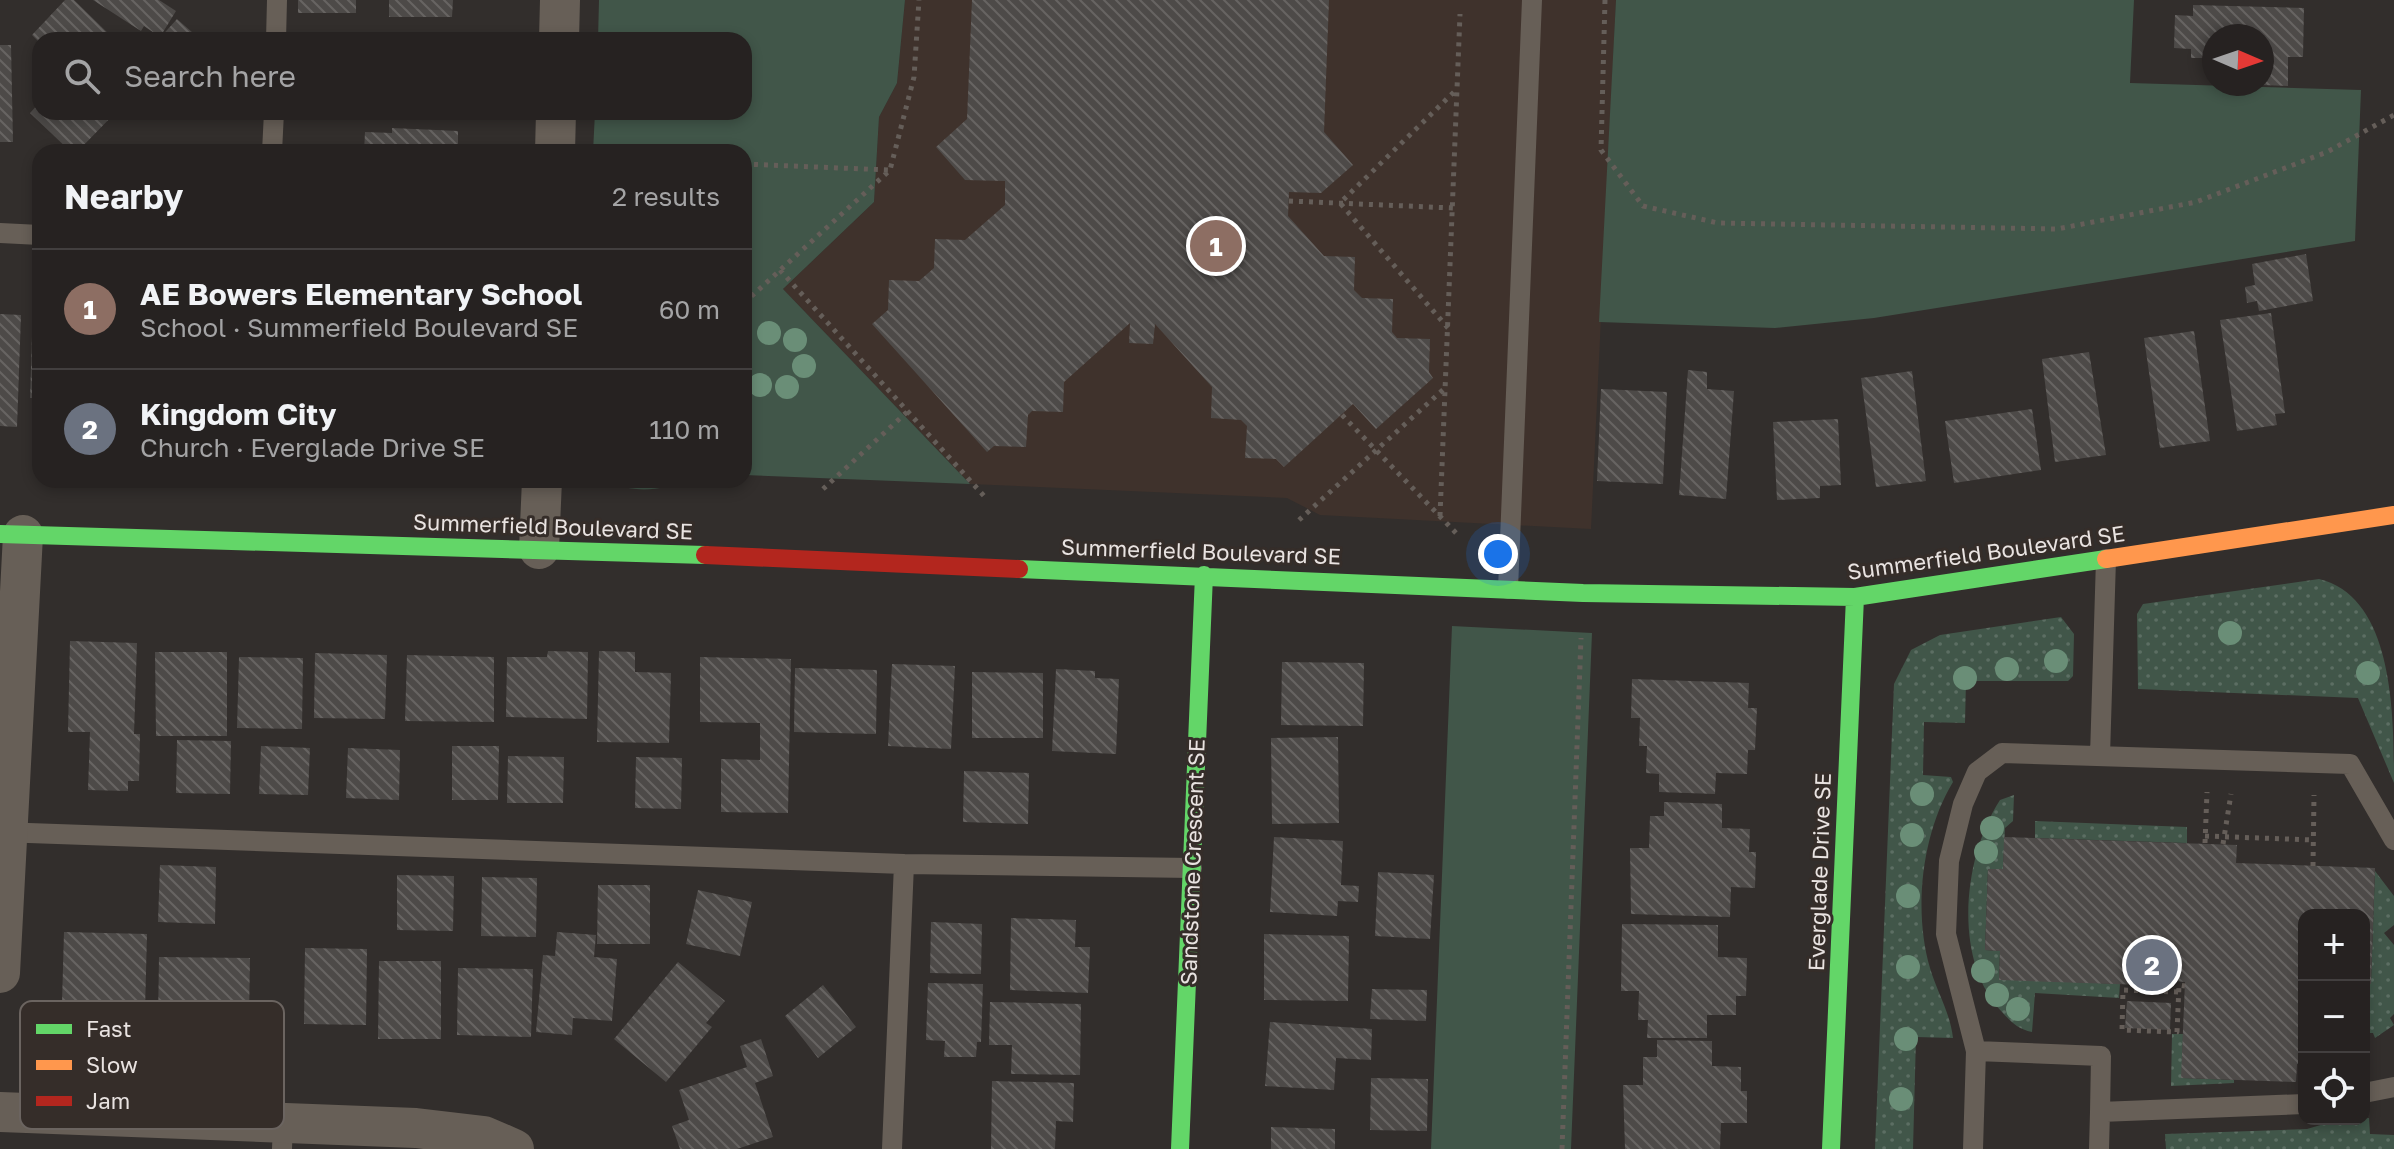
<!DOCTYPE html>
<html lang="en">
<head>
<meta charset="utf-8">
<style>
  :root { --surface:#262221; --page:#322f2e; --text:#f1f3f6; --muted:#a4a4a5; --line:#423f3f; --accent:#8c9099 }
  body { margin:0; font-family:"Golos Text",sans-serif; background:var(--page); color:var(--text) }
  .controls { position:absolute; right:24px; bottom:24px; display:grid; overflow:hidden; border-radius:16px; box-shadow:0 4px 12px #0003 }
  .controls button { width:72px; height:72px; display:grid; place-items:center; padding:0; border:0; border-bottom:2px solid var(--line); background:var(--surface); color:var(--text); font:40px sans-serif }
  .compass { position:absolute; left:2202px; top:24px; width:72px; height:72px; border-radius:50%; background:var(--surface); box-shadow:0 4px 12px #0003; rotate:92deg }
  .you { position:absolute; left:1498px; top:554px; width:28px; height:28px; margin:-20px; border:6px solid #fff; border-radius:50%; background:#1a73e8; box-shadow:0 0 0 12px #1a73e833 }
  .badge { display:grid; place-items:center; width:52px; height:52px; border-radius:50%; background:var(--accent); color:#fff; font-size:26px; font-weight:700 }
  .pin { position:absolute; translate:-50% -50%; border:4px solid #fff; box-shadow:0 2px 8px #0006 }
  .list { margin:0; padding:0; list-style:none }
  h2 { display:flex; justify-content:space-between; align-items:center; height:104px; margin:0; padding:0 32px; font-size:34px }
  h2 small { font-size:26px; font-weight:400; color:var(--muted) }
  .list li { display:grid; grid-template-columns:52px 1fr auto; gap:24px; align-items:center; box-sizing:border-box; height:120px; padding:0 32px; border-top:2px solid var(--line) }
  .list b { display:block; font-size:30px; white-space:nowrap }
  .list p { margin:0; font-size:26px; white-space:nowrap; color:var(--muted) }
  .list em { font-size:26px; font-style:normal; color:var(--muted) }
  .icon { flex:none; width:44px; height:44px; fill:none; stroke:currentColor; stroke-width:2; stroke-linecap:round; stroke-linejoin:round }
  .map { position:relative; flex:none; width:2394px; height:1149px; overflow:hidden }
  .search { position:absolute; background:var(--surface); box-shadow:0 4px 12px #0003; left:32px; top:32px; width:720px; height:88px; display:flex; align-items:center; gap:20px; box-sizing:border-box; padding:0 28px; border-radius:24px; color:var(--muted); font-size:30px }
  .panel { position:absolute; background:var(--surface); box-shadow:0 4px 12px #0003; left:32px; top:144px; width:720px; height:344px; border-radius:24px }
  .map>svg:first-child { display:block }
  .built { fill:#3f322c }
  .grass { fill:url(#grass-dots) }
  .park { fill:#415649 }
  .building { fill:url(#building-back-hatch) }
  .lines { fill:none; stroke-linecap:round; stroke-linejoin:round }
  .path { stroke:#655e59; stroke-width:5; stroke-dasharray:4 6; stroke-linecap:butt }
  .lane { stroke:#675f57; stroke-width:20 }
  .street { stroke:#675f57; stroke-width:40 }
  .fast { stroke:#63d668; stroke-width:18 }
  .slow { stroke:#ff974d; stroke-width:18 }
  .jam { stroke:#b3261e; stroke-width:18 }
  .tree { fill:#6a8e77 }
  .labels { text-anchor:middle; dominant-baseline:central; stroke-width:6; stroke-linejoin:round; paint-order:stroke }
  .street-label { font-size:22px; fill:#e9e3e1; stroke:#352d29 }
  .key { fill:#352d29; stroke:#6b6460; stroke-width:2 }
  .key-label { font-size:22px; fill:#e9e3e1 }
</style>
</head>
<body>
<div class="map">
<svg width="2394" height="1149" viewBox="0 0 2394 1149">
  <defs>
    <pattern id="grass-dots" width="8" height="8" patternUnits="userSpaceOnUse" patternTransform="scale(2)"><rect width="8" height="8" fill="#415649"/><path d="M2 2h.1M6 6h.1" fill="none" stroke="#5c6e63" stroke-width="1.8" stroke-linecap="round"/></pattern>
    <pattern id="building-back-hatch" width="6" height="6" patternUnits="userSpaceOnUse" patternTransform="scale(2)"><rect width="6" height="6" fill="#4d4a48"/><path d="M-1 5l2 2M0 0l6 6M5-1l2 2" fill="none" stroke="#676462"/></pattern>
  </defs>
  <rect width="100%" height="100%" fill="#322e2c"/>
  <path class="built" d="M905 0H1616L1591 529 1320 515 1287 498 970 484 783 289 874 202 879 117 897 83Z"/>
  <path class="grass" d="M2319 579C2394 597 2394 715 2394 783L2358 698 2138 689 2137 614 2143 604Z
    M2061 617 2074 634 2073 676 2068 681H1966L1965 723 1924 722 1923 775 1951 777 1953 782C1922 833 1913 910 1930 968 1937 992 1950 1012 1953 1038L1916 1037 1913 1149H1875L1894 684 1911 650 1940 635Z
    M2014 795 2013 821 2005 828 2003 869H1988L1985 950 2000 951 1999 979 2120 984 2119 998 2035 993 2032 1032C2018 1029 2012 1023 2002 1012 1952 960 1963 857 2000 800Z
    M2035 821 2187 827V843L2035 838Z
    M2375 871 2394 896V925L2384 933 2394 945V1014L2390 1018 2394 1025 2375 1038 2373 1033H2364V984L2371 983Z
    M2172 1034H2183L2182 1078 2234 1080V1083L2171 1086Z
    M2369 1118 2370 1134 2394 1135V1149H2166L2165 1134 2307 1129 2341 1119Z"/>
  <path class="park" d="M599 0H905L897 83 879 117 874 202 783 289 970 484 744 475V152H593L595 112H744V40H598Z
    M1616 0H2134L2130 83 2361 90 2355 241 1874 318 1775 328 1599 322Z
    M608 480H685C662 491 631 494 608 480Z
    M1452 626 1592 633 1571 1149H1431Z"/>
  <path class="building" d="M65 0H74L115 40 40 43 32 35Z
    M93 0H159L176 11 160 37 144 26 141 31Z
    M298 0H356V13H298Z
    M389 0H453L452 17H389Z
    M972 0H1329L1324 132 1353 165 1321 193 1289 192 1288 216 1324 256 1355 257 1354 290 1362 298 1393 299 1392 332 1397 338 1430 339 1429 372 1433 378 1376 429 1353 404 1284 467 1276 459 1245 458 1247 426 1241 420 1211 418 1212 387 1155 324 1153 344 1129 343 1130 323 1064 382 1063 412 1032 411 1028 415 1026 447 994 446 987 452 872 324 888 310 889 280 919 281 934 268 935 239 965 240 1005 205V181L965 180 936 147 967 119Z
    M2193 5 2304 8 2303 57H2288V86L2262 85V36H2214V58H2191V49L2174 48 2175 15 2193 16Z
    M177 19 201 40H158Z
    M0 45H11L13 142H0Z
    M40 102V112H116L77 152H71L30 113Z
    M392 128 458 131V152H364L365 132 392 133Z
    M2306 254 2313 301 2259 311 2257 301 2247 303 2245 287 2255 285 2252 264Z
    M2271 313 2285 413 2275 414 2277 425 2237 431 2220 320Z
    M0 314 21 315 17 427 0 426Z
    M2194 331 2210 441 2160 448 2144 338Z
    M32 336 40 337V398H30Z
    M2089 352 2106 455 2055 462 2042 359Z
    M1688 370 1707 372V389L1734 391 1726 499 1679 495Z
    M1912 371 1926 481 1876 487 1861 378Z
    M1601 389 1667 392 1663 484 1597 481Z
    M2032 409 2041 470 1954 483 1945 421Z
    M1838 419 1841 485 1820 486V498L1777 500 1773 422Z
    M70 641 137 643 134 734H140L139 781H128V791L88 790 90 732H68Z
    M548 651 588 652 587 719 506 717 507 657H547Z
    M599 651 635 652V672L671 673 669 743 597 742Z
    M155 652H227V736H156Z
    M315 653 387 655 385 719 314 718Z
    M407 655 494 657V722L405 721Z
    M239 657 303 658 302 729 237 728Z
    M700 657 791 659 788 813 721 812V759L760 760V723L700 722Z
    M1282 662 1364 663 1363 726 1281 725Z
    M892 664 955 666 951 749 888 746Z
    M795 668 877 670 876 734 794 732Z
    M1056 669 1095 671V678L1119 679 1116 754 1052 751Z
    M972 672 1043 673V738H972Z
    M1632 679 1749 683 1748 708H1757L1755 750H1748L1747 774 1716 773 1715 794 1659 792V774L1646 773 1647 746H1639L1640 718H1631Z
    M1338 737 1339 823 1272 824 1271 738Z
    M177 740 231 741 230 794 176 793Z
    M261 746 310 748 308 795 259 794Z
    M452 746H499L498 800H452Z
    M348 748 400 750 399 800 346 798Z
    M508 756 564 757 563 803H507Z
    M636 757 682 758 681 809 635 808Z
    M964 771 1029 773 1028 824 963 822Z
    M1664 802 1722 804V828L1750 829 1749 852H1756L1755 888 1731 887 1730 917 1631 914 1630 848H1649L1650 816H1664Z
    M1274 837 1343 841 1341 885 1359 886 1358 902 1338 901 1337 916 1270 912Z
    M2004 837 2237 845 2236 863 2375 868 2371 984H2364V915H2304V1064H2297L2296 1082 2181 1078 2185 982 2174 981V986L1999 980 2000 951 1985 950 1988 869H2003Z
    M160 865 216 867 215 924 158 922Z
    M1378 872 1434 875 1430 939 1375 936Z
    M397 875 454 876 453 931 397 930Z
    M482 877 537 878 536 937 481 936Z
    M598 885H650V944H597Z
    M698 890 752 902 740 956 686 944Z
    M1011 918 1076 920 1075 947H1090L1088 993 1010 990Z
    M931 922 982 924 981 974 930 973Z
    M1622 924 1718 925V957L1747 958 1746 996H1736V1015H1707V1038H1647L1648 1020H1638L1639 991H1621Z
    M64 932 147 934 145 1010 84 1008V1003H62Z
    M557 932 596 935 594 957 617 959 612 1021 573 1018 572 1035 536 1032 543 955 555 956Z
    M1264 934 1349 936 1348 1001 1264 1000Z
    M305 948 367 949 366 1025 304 1024Z
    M159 957 250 958 249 1017 212 1016V1023L158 1022Z
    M379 961H441V1039H378Z
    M678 962 725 1001 706 1023 712 1027 666 1082 614 1039Z
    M458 968 533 969 531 1037 457 1035Z
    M928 983 983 984 981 1042H977L976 1057H944L945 1041 926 1040Z
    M823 985 856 1027 818 1058 785 1016Z
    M1372 989 1427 990 1426 1021 1370 1019Z
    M2127 1001 2171 1003 2170 1030 2125 1028Z
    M990 1002 1081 1004 1080 1075 1011 1074 1012 1045H989Z
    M1270 1022 1372 1029 1371 1060 1336 1058 1334 1090 1265 1086Z
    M761 1039 773 1076 755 1083 773 1137 737 1149H680L672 1126 689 1120 679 1090 747 1067 740 1046Z
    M1657 1040 1712 1041V1066L1741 1067V1091H1747V1123H1721L1720 1149H1625L1623 1085H1643V1057H1657Z
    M1371 1078 1428 1079 1427 1131 1370 1130Z
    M992 1081 1074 1083 1073 1122 1056 1121 1055 1149H991Z
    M1271 1127 1335 1129V1149H1271Z"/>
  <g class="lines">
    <path class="path" d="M1605 0 1601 150 1643 206 1718 223 2057 229 2196 202 2327 152 2394 115
      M744 164 889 170
      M1289 201 1453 208
      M780 270 984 496
      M744 303 890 170 914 77 919 0
      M1448 328 1340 203 1457 89
      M1342 415 1456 533
      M823 489 907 412
      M1440 516 1460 14
      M1299 520 1446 387
      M2205 836 2313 840
      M2205 843 2207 792
      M2223 844 2231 794
      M2313 866 2314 795
      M2178 992 2123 990 2122 1030 2177 1032 2179 985 2185 986
      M1562 1149 1581 638"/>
    <path class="lane" d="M276 40 277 0
      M272 152 274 112
      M0 233 40 235
      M1508 589 1532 0
      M2100 756 2106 559
      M0 832 904 864 1192 868
      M2364 1093 2394 1087
      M2304 1104 2100 1112 2101 1056 1976 1051 1946 934 1949 861 1963 804 1977 772 2002 753 2350 764 2394 840
      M282 1149 283 1123
      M892 1149 904 864
      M1973 1149 1976 1051
      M2099 1149 2100 1112"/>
    <path class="street" d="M559 40 560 0
      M555 152 556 112
      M539 549 542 480
      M0 973 23 535
      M0 1112 416 1128 484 1136 514 1149"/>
    <path class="fast" d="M0 534 705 555
      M1019 569 1583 593 1855 597 2106 559
      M1180 1149 1204 575
      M1831 1149 1855 597"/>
    <path class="slow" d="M2106 559 2394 515"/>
    <path class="jam" d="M705 555 1019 569"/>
  </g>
  <g class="tree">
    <circle cx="769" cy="333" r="12"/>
    <circle cx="795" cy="340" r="12"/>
    <circle cx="804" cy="366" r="12"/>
    <circle cx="760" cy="385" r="12"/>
    <circle cx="787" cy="387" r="12"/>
    <circle cx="2230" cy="633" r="12"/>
    <circle cx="2056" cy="661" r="12"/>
    <circle cx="2007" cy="669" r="12"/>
    <circle cx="2368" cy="673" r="12"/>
    <circle cx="1965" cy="678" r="12"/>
    <circle cx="1922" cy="794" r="12"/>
    <circle cx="1992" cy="828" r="12"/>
    <circle cx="1912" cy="835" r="12"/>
    <circle cx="1986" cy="852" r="12"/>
    <circle cx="1908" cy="896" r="12"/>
    <circle cx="1908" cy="967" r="12"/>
    <circle cx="1983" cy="971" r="12"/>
    <circle cx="1997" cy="995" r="12"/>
    <circle cx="2018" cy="1009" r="12"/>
    <circle cx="1906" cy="1039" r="12"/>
    <circle cx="1901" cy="1099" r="12"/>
  </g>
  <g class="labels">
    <g class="street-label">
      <text transform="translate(553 526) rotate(2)">Summerfield Boulevard SE</text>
      <text transform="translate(1201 551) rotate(2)">Summerfield Boulevard SE</text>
      <text transform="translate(1986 552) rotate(-8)">Summerfield Boulevard SE</text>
      <text transform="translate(1192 862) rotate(-88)">Sandstone Crescent SE</text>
      <text transform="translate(1819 872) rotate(-88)">Everglade Drive SE</text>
    </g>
  </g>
  <rect x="20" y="1001" width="264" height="128" rx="12" class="key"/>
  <rect x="36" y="1024" width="36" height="10" fill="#63d668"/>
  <rect x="36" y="1060" width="36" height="10" fill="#ff974d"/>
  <rect x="36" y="1096" width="36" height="10" fill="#b3261e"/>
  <g class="key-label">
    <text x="86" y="1037">Fast</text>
    <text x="86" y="1073">Slow</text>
    <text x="86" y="1109">Jam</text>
  </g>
</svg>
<div class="controls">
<button>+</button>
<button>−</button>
<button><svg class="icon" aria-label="locate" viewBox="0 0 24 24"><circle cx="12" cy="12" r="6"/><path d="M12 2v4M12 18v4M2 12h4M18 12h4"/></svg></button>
</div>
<svg class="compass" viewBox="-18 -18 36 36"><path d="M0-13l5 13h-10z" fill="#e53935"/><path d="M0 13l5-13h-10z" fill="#a4a4a5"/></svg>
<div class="you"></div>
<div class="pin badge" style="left:1216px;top:246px;background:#8d6e63">1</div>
<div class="pin badge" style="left:2152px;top:965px;background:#6b7280">2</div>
<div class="search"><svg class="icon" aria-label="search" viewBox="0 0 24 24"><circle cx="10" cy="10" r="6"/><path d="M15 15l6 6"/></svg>Search here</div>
<section class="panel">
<h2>Nearby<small>2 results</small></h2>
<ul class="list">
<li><span class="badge" style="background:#8d6e63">1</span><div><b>AE Bowers Elementary School</b><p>School · Summerfield Boulevard SE</p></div><em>60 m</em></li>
<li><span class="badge" style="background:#6b7280">2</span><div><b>Kingdom City</b><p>Church · Everglade Drive SE</p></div><em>110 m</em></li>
</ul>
</section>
</div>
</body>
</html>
